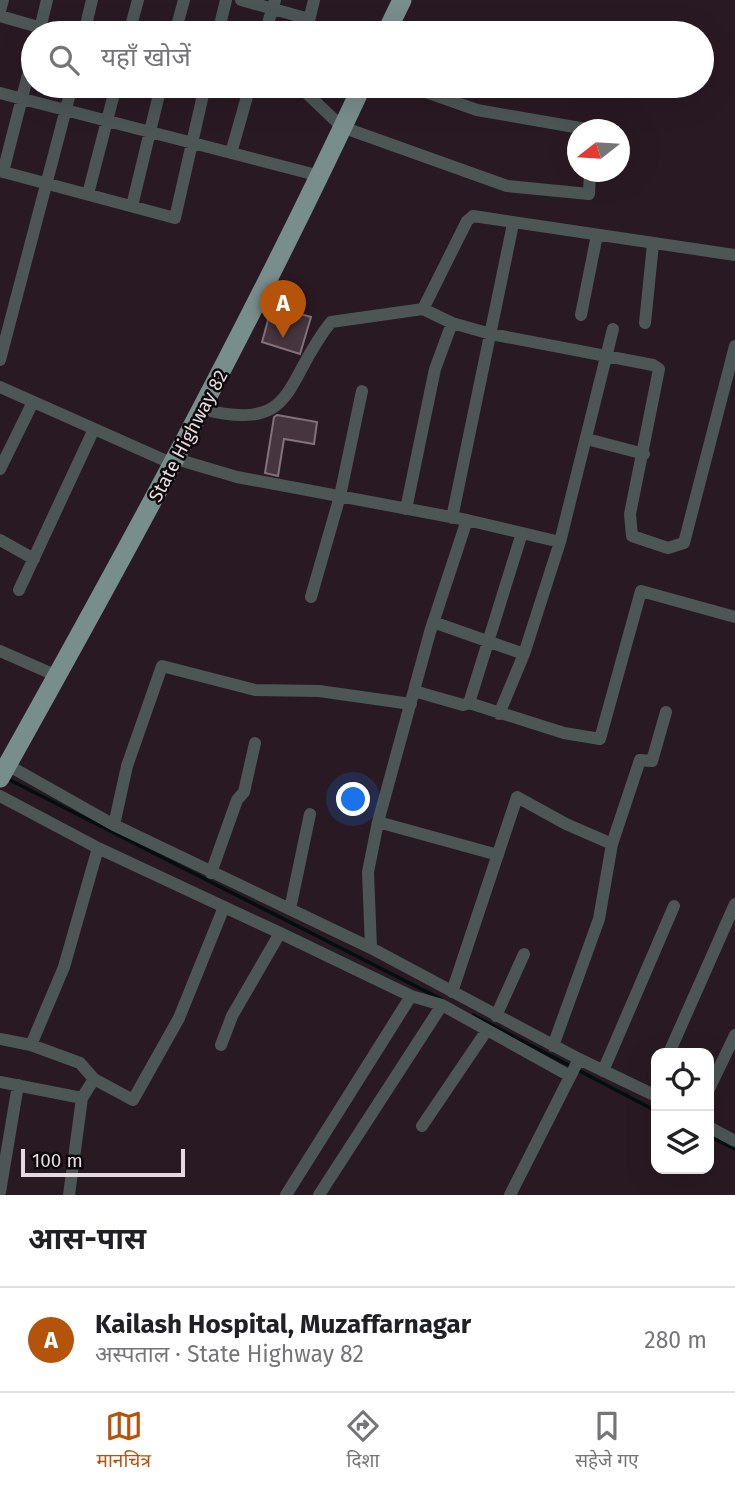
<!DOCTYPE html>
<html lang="hi">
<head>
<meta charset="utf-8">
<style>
  :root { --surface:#fff; --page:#f2f2f2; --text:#202124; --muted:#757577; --line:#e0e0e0; --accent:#b45309 }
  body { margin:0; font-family:"Fira Sans","Noto Sans Devanagari",sans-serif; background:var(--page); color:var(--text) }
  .controls { position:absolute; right:21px; bottom:21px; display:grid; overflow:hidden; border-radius:14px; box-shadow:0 7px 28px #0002 }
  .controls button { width:63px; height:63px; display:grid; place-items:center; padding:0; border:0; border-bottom:2px solid var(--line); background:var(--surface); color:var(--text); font:35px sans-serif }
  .compass { position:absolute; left:567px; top:119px; width:63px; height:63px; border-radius:50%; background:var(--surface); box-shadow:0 7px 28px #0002; rotate:253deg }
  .scale { position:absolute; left:21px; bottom:18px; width:164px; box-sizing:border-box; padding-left:7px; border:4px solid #e5dae0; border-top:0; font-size:19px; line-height:24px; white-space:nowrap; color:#e5dae0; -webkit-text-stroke:5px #0d070a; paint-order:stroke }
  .you { position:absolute; left:354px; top:800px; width:24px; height:24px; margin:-18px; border:5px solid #fff; border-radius:50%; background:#1a73e8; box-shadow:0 0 0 10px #1a73e833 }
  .badge { display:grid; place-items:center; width:46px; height:46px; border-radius:50%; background:var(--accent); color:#fff; font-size:23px; font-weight:700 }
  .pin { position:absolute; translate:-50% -58px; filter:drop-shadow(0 2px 4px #0008) }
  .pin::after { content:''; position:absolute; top:37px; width:24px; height:21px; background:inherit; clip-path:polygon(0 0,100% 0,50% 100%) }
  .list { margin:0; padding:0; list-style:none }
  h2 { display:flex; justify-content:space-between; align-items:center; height:91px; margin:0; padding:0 28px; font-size:30px }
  h2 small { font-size:23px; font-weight:400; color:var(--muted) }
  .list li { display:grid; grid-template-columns:46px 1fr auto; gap:21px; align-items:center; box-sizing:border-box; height:105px; padding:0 28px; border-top:2px solid var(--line) }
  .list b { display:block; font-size:26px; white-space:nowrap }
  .list p { margin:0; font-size:23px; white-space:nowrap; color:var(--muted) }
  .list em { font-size:23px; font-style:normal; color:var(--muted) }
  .icon { flex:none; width:38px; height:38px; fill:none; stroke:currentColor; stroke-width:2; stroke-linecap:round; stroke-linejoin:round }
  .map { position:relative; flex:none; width:735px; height:1195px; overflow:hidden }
  .search { position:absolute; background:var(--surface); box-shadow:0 7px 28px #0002; left:21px; right:21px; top:21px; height:77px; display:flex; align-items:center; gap:18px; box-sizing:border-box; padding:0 24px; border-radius:38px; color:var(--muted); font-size:26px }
  .sheet { height:196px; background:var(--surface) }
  nav { display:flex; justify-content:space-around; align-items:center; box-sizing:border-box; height:98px; border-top:2px solid var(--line); background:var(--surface); font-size:19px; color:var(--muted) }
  nav a { display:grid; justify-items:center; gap:4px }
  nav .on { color:var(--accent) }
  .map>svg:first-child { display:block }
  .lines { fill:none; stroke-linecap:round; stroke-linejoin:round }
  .stream { stroke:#030f0e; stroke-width:3.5 }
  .building { fill:#46353f; stroke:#83707b; stroke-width:2 }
  .minor { stroke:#4c5655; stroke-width:12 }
  .primary { stroke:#788e8c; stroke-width:19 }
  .labels { text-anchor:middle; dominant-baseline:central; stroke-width:5; stroke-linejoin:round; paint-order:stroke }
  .street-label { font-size:19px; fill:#e5dae0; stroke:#0d070a }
</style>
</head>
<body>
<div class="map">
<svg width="735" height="1195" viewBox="0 0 735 1195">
  <rect width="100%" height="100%" fill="#291923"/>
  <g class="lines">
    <path class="stream" d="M8 779 441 999
      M473 1015 656 1111
      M709 1136 735 1149"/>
  </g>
  <path class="building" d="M272 306 311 317 300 354 262 342Z
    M277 415 317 422 314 444 284 439 278 476 265 473 274 417Z"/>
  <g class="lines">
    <path class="minor" d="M241 0 309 19
      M0 11 3 0
      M0 16 59 33
      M39 33 47 0
      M84 33 92 0
      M129 33 138 0
      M175 33 184 0
      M218 33 226 0
      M265 33 275 0
      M306 33 314 0
      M299 86 342 127 507 186 589 194 590 172
      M409 86 477 110 592 130
      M0 93 320 176
      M231 153 250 86
      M0 171 175 218 205 86
      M3 172 33 55
      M88 194 116 86
      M132 206 161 86
      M423 309 467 221 473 216 735 255
      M581 315 597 235
      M645 323 653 244
      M0 360 72 86
      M0 387 173 464
      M202 409C298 434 283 381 331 322L423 309 452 323 491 334 653 365 659 369 630 514 632 536 668 548 684 543 735 346
      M587 439 644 454
      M0 469 33 402
      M406 509 435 369 452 323
      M452 518 513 224
      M0 540 34 559
      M560 542 613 329
      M19 590 94 429
      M311 597 340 496 362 391
      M433 622 524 654 560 542 467 520
      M0 651 57 676
      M414 691 463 705 469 703 564 733 600 739 641 591 735 617
      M469 703 522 533
      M499 714 524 654
      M4 763 114 825 371 948 368 872 378 822 430 632 467 520 237 477 176 459
      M0 796 98 848 64 967 31 1045
      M378 822 498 855
      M114 825 127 766 162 666 255 690 319 691 411 704
      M98 848 280 933
      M211 873 237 800 244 792 255 743
      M290 909 310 814
      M371 948 579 1059 656 1096
      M452 992 517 797 566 824 612 844
      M496 1016 524 954
      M0 1039 31 1045 80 1063 94 1079 133 1100 179 1018 224 907
      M221 1045 232 1016 280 933 411 996 442 1005 570 1076
      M553 1046 599 919 612 844 640 760 652 761 666 712
      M669 1053 735 904
      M603 1071 674 906
      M0 1082 82 1098
      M709 1089 735 1035
      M422 1126 487 1030
      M709 1127 735 1141
      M0 1192 18 1085
      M69 1195 82 1098 94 1079
      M286 1195 411 996
      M319 1195 442 1005
      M510 1195 579 1059"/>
    <path class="primary" d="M386 33 402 0
      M0 778C127 551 252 322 362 86"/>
  </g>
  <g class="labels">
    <g class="street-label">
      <text transform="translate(188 436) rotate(-62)">State Highway 82</text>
    </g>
  </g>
</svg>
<div class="controls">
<button><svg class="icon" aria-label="locate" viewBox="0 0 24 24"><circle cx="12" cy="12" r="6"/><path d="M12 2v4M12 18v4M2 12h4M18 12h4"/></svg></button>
<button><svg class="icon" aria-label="layers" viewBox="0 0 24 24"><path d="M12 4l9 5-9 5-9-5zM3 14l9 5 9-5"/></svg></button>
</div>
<svg class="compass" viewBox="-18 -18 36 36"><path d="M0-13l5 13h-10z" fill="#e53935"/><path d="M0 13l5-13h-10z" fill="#757577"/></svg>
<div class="scale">100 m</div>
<div class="you"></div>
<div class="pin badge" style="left:283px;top:338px">A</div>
<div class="search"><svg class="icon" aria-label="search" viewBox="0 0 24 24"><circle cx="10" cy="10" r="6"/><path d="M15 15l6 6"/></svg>यहाँ खोजें</div>
</div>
<section class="sheet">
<h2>आस-पास<small></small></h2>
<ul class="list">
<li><span class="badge">A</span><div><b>Kailash Hospital, Muzaffarnagar</b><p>अस्पताल · State Highway 82</p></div><em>280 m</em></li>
</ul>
</section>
<nav>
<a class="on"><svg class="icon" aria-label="map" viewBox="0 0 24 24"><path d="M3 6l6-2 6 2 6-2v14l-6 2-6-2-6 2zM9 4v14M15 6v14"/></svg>मानचित्र</a>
<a><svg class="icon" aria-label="directions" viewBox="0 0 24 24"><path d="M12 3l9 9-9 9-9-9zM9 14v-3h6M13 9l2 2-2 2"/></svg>दिशा</a>
<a><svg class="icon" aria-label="saved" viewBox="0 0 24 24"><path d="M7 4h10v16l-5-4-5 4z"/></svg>सहेजे गए</a>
</nav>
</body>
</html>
